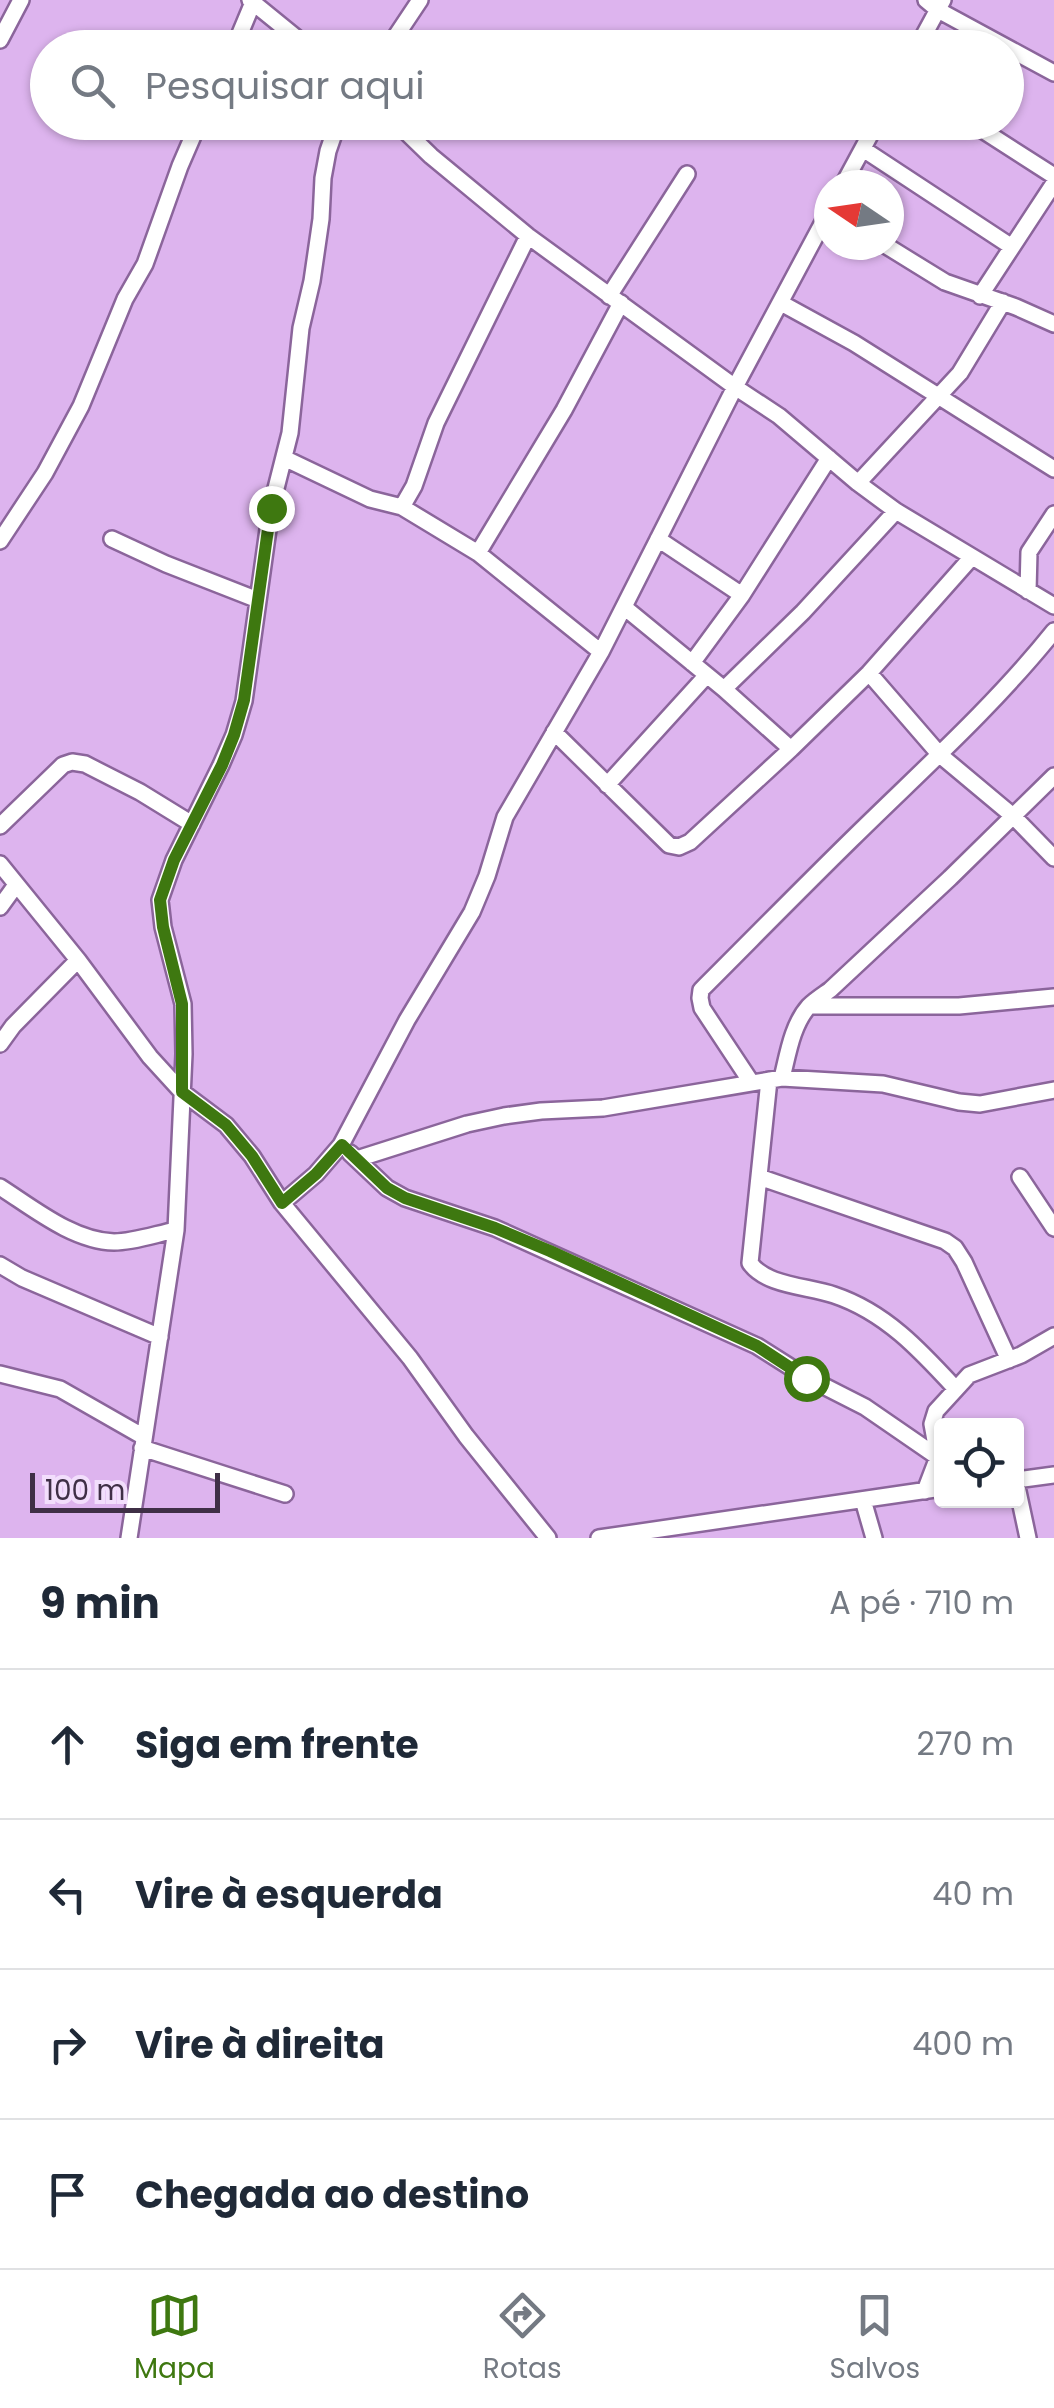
<!DOCTYPE html>
<html lang="pt">
<head>
<meta charset="utf-8">
<style>
  :root { --surface:#fff; --page:#f6f6f7; --text:#1f2937; --muted:#747a83; --line:#e0e1e3; --accent:#3e7810 }
  body { margin:0; font-family:Poppins,sans-serif; background:var(--page); color:var(--text) }
  .controls { position:absolute; right:30px; bottom:30px; display:grid; overflow:hidden; border-radius:10px; box-shadow:0 2px 8px #0004 }
  .controls button { width:90px; height:90px; display:grid; place-items:center; padding:0; border:0; border-bottom:2px solid var(--line); background:var(--surface); color:var(--text); font:50px sans-serif }
  .compass { position:absolute; left:814px; top:170px; width:90px; height:90px; border-radius:50%; background:var(--surface); box-shadow:0 2px 8px #0004; rotate:283deg }
  .scale { position:absolute; left:30px; bottom:25px; width:190px; box-sizing:border-box; padding-left:10px; border:5px solid #3f2f46; border-top:0; font-size:28px; line-height:35px; white-space:nowrap; color:#3f2f46; -webkit-text-stroke:8px #f2defc; paint-order:stroke }
  .stop { position:absolute; width:30px; height:30px; margin:-22px; border:8px solid #3e7810; border-radius:50%; background:#fff }
  .stop.end { background:#3e7810; border-color:#fff; box-shadow:0 2px 10px #0008 }
  .list { margin:0; padding:0; list-style:none }
  h2 { display:flex; justify-content:space-between; align-items:center; height:130px; margin:0; padding:0 40px; font-size:42px }
  h2 small { font-size:32px; font-weight:400; color:var(--muted) }
  .list li { display:grid; grid-template-columns:65px 1fr auto; gap:30px; align-items:center; box-sizing:border-box; height:150px; padding:0 40px; border-top:2px solid var(--line) }
  .list b { display:block; font-size:38px; white-space:nowrap }
  .list em { font-size:32px; font-style:normal; color:var(--muted) }
  .icon { flex:none; width:55px; height:55px; fill:none; stroke:currentColor; stroke-width:2; stroke-linecap:round; stroke-linejoin:round }
  .map { position:relative; flex:none; width:1054px; height:1538px; overflow:hidden }
  .search { position:absolute; background:var(--surface); box-shadow:0 2px 8px #0004; left:30px; right:30px; top:30px; height:110px; display:flex; align-items:center; gap:25px; box-sizing:border-box; padding:0 35px; border-radius:55px; color:var(--muted); font-size:38px }
  .sheet { height:730px; background:var(--surface) }
  nav { display:flex; justify-content:space-around; align-items:center; box-sizing:border-box; height:140px; border-top:2px solid var(--line); background:var(--surface); font-size:28px; color:var(--muted) }
  nav a { display:grid; justify-items:center; gap:5px }
  nav .on { color:var(--accent) }
  .map>svg:first-child { display:block }
  .lines { fill:none; stroke-linecap:round; stroke-linejoin:round }
  .street-casing { stroke:#8b659b; stroke-width:20 }
  .street { stroke:#fff; stroke-width:15 }
  .route { stroke:#3e7810; stroke-width:12 }
</style>
</head>
<body>
<div class="map">
<svg width="1054" height="1538" viewBox="0 0 1054 1538">
  <rect width="100%" height="100%" fill="#ddb4ee"/>
  <g class="lines">
    <g class="street-casing">
      <path id="street" d="M250 0 309 48
        M926 0 938 10 1054 73
        M0 40 21 0
        M234 48 254 0
        M388 48 420 0
        M917 48 943 0
        M396 122 431 156 528 236 735 387 779 416 858 483 896 511 1054 606
        M970 122 1054 176
        M863 149 1012 247
        M843 185 877 122
        M885 245 945 282 1016 307 1054 324
        M609 296 687 174
        M980 296 1054 183
        M781 303 854 343 1054 469
        M284 458 370 499 402 507 414 486 436 423 528 236
        M858 483 960 373 1003 302
        M402 507 478 553 601 652
        M112 539 166 564 258 600
        M658 539 742 595
        M0 541 45 473 81 406 125 299 145 264 180 166 199 122
        M478 553 564 410 621 303
        M1028 591 1029 552 1054 514
        M624 607 724 689 791 749
        M692 663 742 595 829 458
        M869 673 940 755 1013 816 1054 858
        M724 689 803 612 896 511
        M554 732 669 845 679 847 690 842 791 749 869 673 971 558
        M607 785 707 675
        M0 826 63 765 72 762 85 764 140 792 192 824
        M0 864 78 960 150 1057 182 1092 226 1125 252 1156 282 1203 316 1174 341 1145 407 1020 472 912 487 876 505 817 601 652 735 387 829 211
        M0 907 16 885
        M809 1006H959L1054 997
        M0 1044 13 1026 78 960
        M782 1078C788 1054 792 1025 809 1006 815 1000 823 995 830 990L950 878 1054 776
        M769 1080 750 1263C766 1286 808 1286 834 1295 885 1312 920 1350 955 1388
        M751 1082 702 1008 700 998 701 990C751 940 801 889 852 839 921 771 993 707 1054 631
        M350 1153 387 1188 405 1198 495 1228 757 1346 806 1377 865 1407 942 1460
        M357 1159 467 1124 504 1116 541 1111 603 1108 782 1078 883 1084 959 1102 980 1104 1054 1090
        M759 1177 945 1241 955 1248 964 1262 1009 1360
        M1020 1177 1054 1228
        M0 1187C33 1208 73 1241 114 1242 134 1242 156 1234 176 1230
        M282 1203 410 1358 466 1436 548 1538
        M0 1265 22 1278 160 1337
        M0 1374 60 1389 144 1437
        M142 1448 285 1494
        M1016 1480 1054 1475
        M1016 1482 1028 1538
        M925 1491 938 1457 932 1424 936 1411 969 1375 1021 1355 1054 1336
        M863 1500 874 1538
        M129 1538 176 1230 184 1054 183 1004 163 927 160 900 174 860 221 765 234 735 244 701 271 508 290 433 301 328 312 281 321 219 323 178 328 151 338 122
        M599 1538 942 1488"/>
    </g>
    <use href="#street" class="street"/>
  </g>
  <g class="lines">
    <path class="route" d="M271 508 244 700 234 735 222 765 174 860 160 900 163 927 182 1004V1092L226 1125 252 1156 282 1203 316 1174 342 1145 387 1188 405 1198 495 1228 550 1251 757 1346 806 1378"/>
  </g>
</svg>
<div class="controls">
<button><svg class="icon" aria-label="locate" viewBox="0 0 24 24"><circle cx="12" cy="12" r="6"/><path d="M12 2v4M12 18v4M2 12h4M18 12h4"/></svg></button>
</div>
<svg class="compass" viewBox="-18 -18 36 36"><path d="M0-13l5 13h-10z" fill="#e53935"/><path d="M0 13l5-13h-10z" fill="#747a83"/></svg>
<div class="scale">100 m</div>
<div class="stop" style="left:806px;top:1378px"></div>
<div class="stop end" style="left:271px;top:508px"></div>
<div class="search"><svg class="icon" aria-label="search" viewBox="0 0 24 24"><circle cx="10" cy="10" r="6"/><path d="M15 15l6 6"/></svg>Pesquisar aqui</div>
</div>
<section class="sheet">
<h2>9 min<small>A pé · 710 m</small></h2>
<ul class="list">
<li><svg class="icon" aria-label="ahead" viewBox="0 0 24 24"><path d="M12 20V5M6 11l6-6 6 6"/></svg><div><b>Siga em frente</b></div><em>270 m</em></li>
<li><svg class="icon" aria-label="left" viewBox="0 0 24 24"><path d="M17 20v-9H6M10 6l-5 5 5 5"/></svg><div><b>Vire à esquerda</b></div><em>40 m</em></li>
<li><svg class="icon" aria-label="right" viewBox="0 0 24 24"><path d="M7 20v-9h11M14 6l5 5-5 5"/></svg><div><b>Vire à direita</b></div><em>400 m</em></li>
<li><svg class="icon" aria-label="arrive" viewBox="0 0 24 24"><path d="M6 21V4h12l-3 4 3 4H6"/></svg><div><b>Chegada ao destino</b></div></li>
</ul>
</section>
<nav>
<a class="on"><svg class="icon" aria-label="map" viewBox="0 0 24 24"><path d="M3 6l6-2 6 2 6-2v14l-6 2-6-2-6 2zM9 4v14M15 6v14"/></svg>Mapa</a>
<a><svg class="icon" aria-label="directions" viewBox="0 0 24 24"><path d="M12 3l9 9-9 9-9-9zM9 14v-3h6M13 9l2 2-2 2"/></svg>Rotas</a>
<a><svg class="icon" aria-label="saved" viewBox="0 0 24 24"><path d="M7 4h10v16l-5-4-5 4z"/></svg>Salvos</a>
</nav>
</body>
</html>
